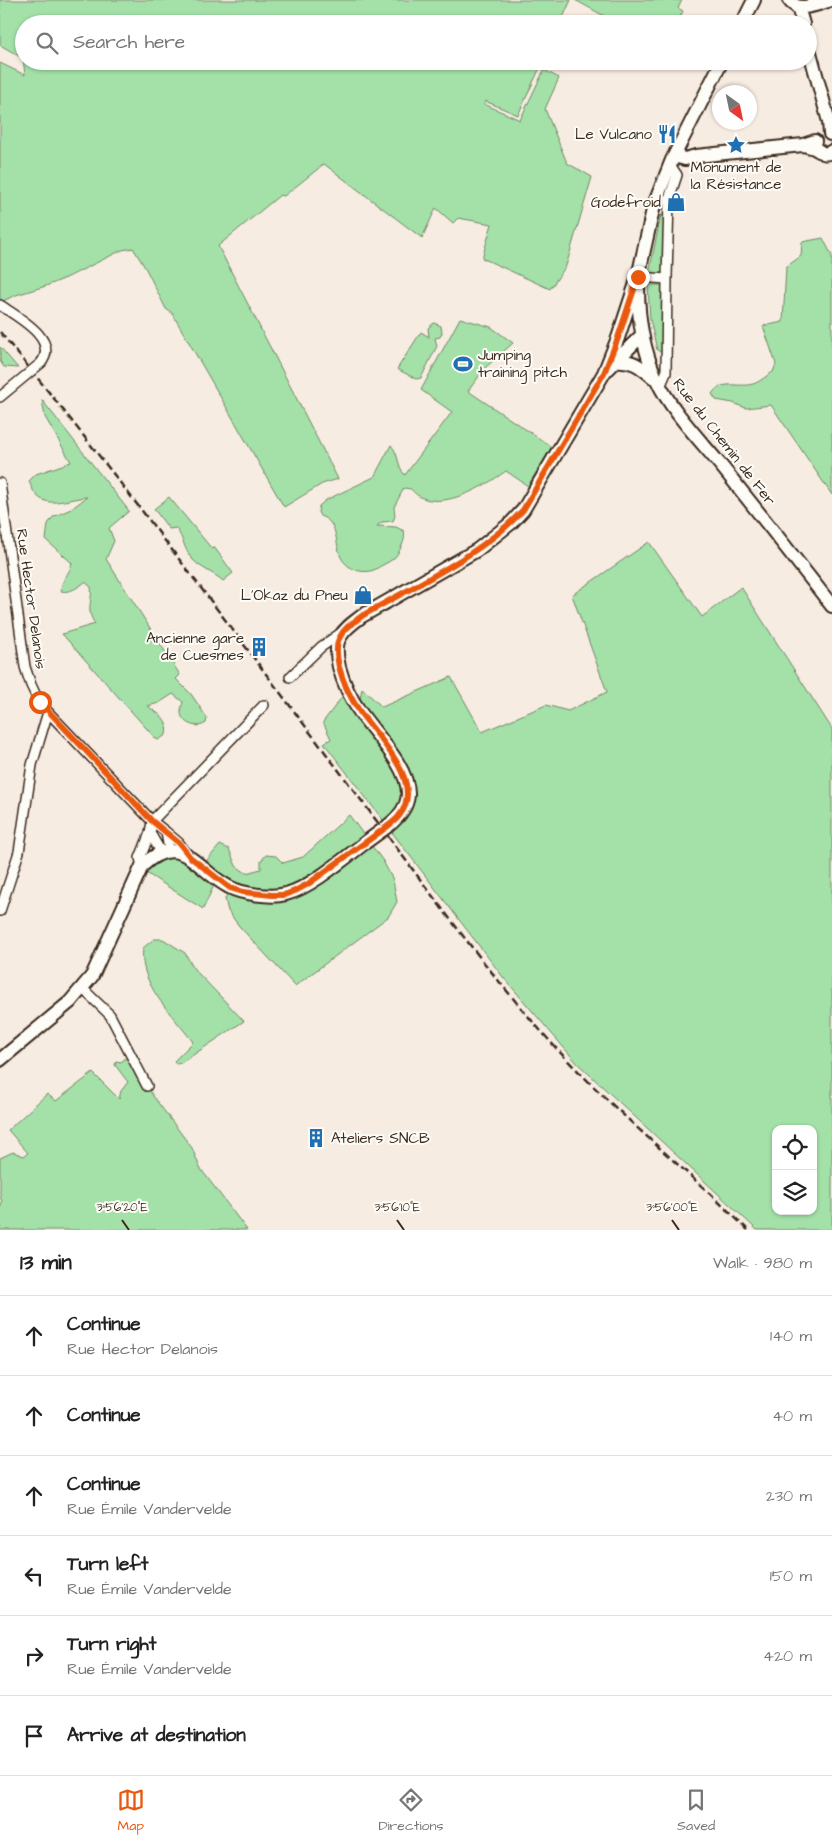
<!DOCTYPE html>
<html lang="en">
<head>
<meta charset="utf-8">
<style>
  :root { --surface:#fff; --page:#f6f6f6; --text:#222; --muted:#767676; --line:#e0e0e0; --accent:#ea580c }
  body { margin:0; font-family:"Architects Daughter",sans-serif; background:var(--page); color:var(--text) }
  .controls { position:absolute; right:15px; bottom:15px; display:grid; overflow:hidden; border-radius:10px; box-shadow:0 1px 4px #0004 }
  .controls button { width:45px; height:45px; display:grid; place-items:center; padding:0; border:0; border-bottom:1px solid var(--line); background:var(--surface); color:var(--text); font:25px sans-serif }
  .compass { position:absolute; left:712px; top:85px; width:45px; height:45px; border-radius:50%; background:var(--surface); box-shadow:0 1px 4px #0004; rotate:147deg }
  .stop { position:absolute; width:15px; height:15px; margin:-11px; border:4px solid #ea580c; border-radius:50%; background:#fff }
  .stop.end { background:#ea580c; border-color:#fff; box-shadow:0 1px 5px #0008 }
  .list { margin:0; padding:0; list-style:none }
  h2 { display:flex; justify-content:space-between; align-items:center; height:65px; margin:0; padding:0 20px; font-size:21px }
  h2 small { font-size:16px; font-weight:400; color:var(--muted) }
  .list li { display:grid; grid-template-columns:32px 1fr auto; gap:15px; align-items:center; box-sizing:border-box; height:80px; padding:0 20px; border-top:1px solid var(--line) }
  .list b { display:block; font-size:19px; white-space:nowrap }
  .list p { margin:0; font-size:16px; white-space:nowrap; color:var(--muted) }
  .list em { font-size:16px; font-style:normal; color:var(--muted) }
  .icon { flex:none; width:28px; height:28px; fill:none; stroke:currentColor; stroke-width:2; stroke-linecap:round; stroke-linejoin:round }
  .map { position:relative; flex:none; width:832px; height:1230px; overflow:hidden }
  .search { position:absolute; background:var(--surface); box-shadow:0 1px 4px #0004; left:15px; right:15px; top:15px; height:55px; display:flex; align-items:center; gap:12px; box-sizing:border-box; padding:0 18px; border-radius:28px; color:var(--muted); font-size:19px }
  .sheet { height:545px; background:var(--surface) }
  nav { display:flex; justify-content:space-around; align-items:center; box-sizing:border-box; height:70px; border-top:1px solid var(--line); background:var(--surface); font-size:14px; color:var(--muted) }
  nav a { display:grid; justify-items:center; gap:2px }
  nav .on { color:var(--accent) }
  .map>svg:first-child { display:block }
  .green { fill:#a3e1a8; stroke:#6f8663; fill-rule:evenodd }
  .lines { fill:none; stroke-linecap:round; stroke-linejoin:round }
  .street-casing { stroke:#3b2a1e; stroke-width:12 }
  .secondary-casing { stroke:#3b2a1e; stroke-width:16 }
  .street { stroke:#fdfcf7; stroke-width:9 }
  .secondary { stroke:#fdfcf7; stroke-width:12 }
  .rail { stroke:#3b2a1e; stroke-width:2.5; stroke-dasharray:8 4; stroke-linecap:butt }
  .street-bridge-casing { stroke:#3b2a1e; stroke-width:12; stroke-linecap:butt }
  .secondary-bridge-casing { stroke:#3b2a1e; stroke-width:16; stroke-linecap:butt }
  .street-bridge { stroke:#fdfcf7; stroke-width:9 }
  .secondary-bridge { stroke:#fdfcf7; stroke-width:12 }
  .route { stroke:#ea580c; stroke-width:6 }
  .ticks { fill:none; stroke:#3b2a1e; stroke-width:2 }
  .labels { text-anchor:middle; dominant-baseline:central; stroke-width:4; stroke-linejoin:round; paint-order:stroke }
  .poi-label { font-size:15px; fill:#3b2a1e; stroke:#fdfcf7; text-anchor:end }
  .street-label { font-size:15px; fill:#3b2a1e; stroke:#fdfcf7 }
  .ticks-label { font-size:12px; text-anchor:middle; fill:#3b2a1e; stroke:#fdfcf7; stroke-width:4; stroke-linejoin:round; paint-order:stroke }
</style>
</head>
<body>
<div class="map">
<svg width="832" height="1230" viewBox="0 0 832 1230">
  <rect width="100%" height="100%" fill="#f7ece2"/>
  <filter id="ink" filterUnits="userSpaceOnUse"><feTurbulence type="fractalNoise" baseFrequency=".02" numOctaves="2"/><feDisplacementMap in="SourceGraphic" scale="10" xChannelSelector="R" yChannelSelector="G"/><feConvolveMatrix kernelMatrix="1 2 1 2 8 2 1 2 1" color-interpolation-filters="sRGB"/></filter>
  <g filter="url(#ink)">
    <path class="green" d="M0 0H571L560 24H24V61H543L518 115 485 101 484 104 520 120 544 70 559 78 545 109 567 163 592 177 566 266 550 289 482 258 492 224 458 218 453 223 436 208 422 238 324 164 284 196 280 195 218 246 338 479 322 484 284 507 172 313 166 309 146 269 133 248 122 250 66 278 46 286 16 295 3 301 0 300V63L25 75 23 58 0 45Z
      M575 0H682L678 8 683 11 677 24H619Z
      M661 215 665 216 664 275 649 273Z
      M823 238 832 256V495L771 405 746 408 733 403 716 400 712 394C721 379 738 388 753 384 760 382 767 375 773 372L776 364 763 326 783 322 786 267 801 256 802 242Z
      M652 285H663L662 349 660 352 657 350 650 319 648 286Z
      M460 318 491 327 513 343 486 367 468 391 552 447 528 486 506 471C484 487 433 517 411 489L404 488 394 507 395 516 393 521 382 522 377 526 396 527 404 531C406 539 402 546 398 553 394 561 383 564 376 569 362 576 343 568 339 552 335 537 337 522 320 516L318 512 319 506 326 500 374 477 391 445C399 454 397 466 405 475L452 412 421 390Z
      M434 323 441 326 442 333 440 337 435 338 437 346 421 378 416 379 397 369 421 332 429 337 428 328Z
      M0 347 18 368 4 367 0 361Z
      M42 400 129 511 109 528 114 541 106 559 180 675 176 679 191 694 207 718 206 723C197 730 180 723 181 711 181 708 182 705 183 702L173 694 159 703 148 706C160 716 169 717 166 735L158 740 156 739 62 634 95 624C85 609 93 602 91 587L85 582C77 588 70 593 61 591 61 579 70 574 72 563L46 540 48 524 53 517 71 509 87 497C62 499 40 514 29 481L36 474 71 462 45 417Z
      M169 497 212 549 214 547 233 573 223 581C214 573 202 569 193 560 184 550 184 539 176 528L169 529 154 509Z
      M649 542 702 617 741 587 832 729V1230H757L577 1063 503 977 391 831 400 804 386 824 324 743 331 739 323 722 342 697 358 710 362 688 382 707 451 677 482 732 546 705 568 711 607 692 572 595ZM776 1129H813V1211H776Z
      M349 815 383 861 393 880 397 902 388 917 295 986 239 926 228 911 225 899 230 888 217 879 203 909 140 869 161 852 202 866 220 845 229 849 236 866 246 873 261 869V861L266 855 276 856 283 863 303 857Z
      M154 939H163L185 953 194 969 244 1021 181 1063 176 1064 174 1061 193 1042C173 1015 138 984 143 948Z
      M130 1054 153 1096 192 1148 200 1168 247 1230H0V1209L2 1202 0 1196V1158L13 1152 24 1156 28 1153 8 1130 47 1094 56 1101 93 1073 119 1099 121 1091 128 1082 115 1065 116 1061 121 1062Z"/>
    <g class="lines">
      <g class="street-casing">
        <path id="street" d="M638 277 667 279
          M0 305C16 316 60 339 41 363
          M660 387 666 373 667 279 669 199 677 175 670 165
          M0 397 12 387
          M0 483 25 667 31 685 38 700 48 712 152 821 166 832 169 850
          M290 677 321 647 341 633
          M166 832 179 843 188 855
          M150 833 161 852
          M142 866 140 858 150 833 152 821 264 705
          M0 911 19 852 32 765 48 712
          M82 988 110 1015 147 1086"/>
      </g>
      <g class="secondary-casing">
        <path id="secondary" d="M789 0C798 14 819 3 832 0
          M798 7 803 24
          M742 24 754 0
          M808 45 829 122 830 134
          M803 145C807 146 813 147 816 149 823 153 825 156 832 151
          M674 156 685 159 696 156 803 145 815 141
          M638 287C638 319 643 350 657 380 671 411 701 441 723 468 760 514 796 560 832 606
          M615 361C633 359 641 367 654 378
          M608 369 642 335
          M388 826C398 818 407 808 408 795 409 767 375 734 360 712 351 699 343 682 339 667 337 658 335 645 340 637 345 628 354 622 362 616L477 550 511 523 523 510 604 373 618 338 638 277 654 205 672 160 722 61
          M0 1060 70 1002 92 976 142 866C181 829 197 871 229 887 242 894 271 898 286 894 310 888 345 858 366 842"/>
      </g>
      <use href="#street" class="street"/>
      <use href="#secondary" class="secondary"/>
      <path class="rail" d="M0 332C121 479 234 632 349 784 416 873 481 965 556 1048 616 1113 685 1168 748 1230"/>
      <g class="street-bridge-casing">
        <path id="street-bridge" d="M12 387 41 363"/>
      </g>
      <g class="secondary-bridge-casing">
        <path id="secondary-bridge" d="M366 842 388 826"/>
      </g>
      <use href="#street-bridge" class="street-bridge"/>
      <use href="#secondary-bridge" class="secondary-bridge"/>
    </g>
  </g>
  <g class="lines" filter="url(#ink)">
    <path class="route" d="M40 702 152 821 179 843 190 857 230 888 243 892 272 895H284L295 891 308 884 388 826C392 823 396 820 399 816 426 783 378 738 360 712 351 699 343 682 339 667 337 658 335 645 340 637 344 628 354 622 362 616 415 585 482 555 523 510L604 373 618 338 638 277"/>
  </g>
  <path class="ticks" d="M122 1220 129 1230M397 1220 404 1230M672 1220 679 1230"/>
  <defs>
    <g id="restaurant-bare" transform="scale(1.5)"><path d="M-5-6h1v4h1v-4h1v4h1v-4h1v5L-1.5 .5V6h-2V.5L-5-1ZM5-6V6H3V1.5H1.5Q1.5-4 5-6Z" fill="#1f6fb2" stroke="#fdfcf7" stroke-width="2.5" paint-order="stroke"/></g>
    <g id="sight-bare" transform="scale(1.5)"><path d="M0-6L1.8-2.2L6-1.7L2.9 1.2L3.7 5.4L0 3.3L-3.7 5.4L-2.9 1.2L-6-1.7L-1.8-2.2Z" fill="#1f6fb2" stroke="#fdfcf7" stroke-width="2.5" paint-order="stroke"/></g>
    <g id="shop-bare" transform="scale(1.5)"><path d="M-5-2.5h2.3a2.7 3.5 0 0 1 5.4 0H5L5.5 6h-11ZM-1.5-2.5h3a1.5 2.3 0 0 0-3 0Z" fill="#1f6fb2" stroke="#fdfcf7" stroke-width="2.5" paint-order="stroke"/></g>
    <g id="stadium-bare" transform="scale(1.5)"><path d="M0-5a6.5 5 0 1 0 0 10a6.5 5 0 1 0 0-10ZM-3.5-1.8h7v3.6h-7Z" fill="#1f6fb2" stroke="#fdfcf7" stroke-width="2.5" paint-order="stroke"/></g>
    <g id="building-bare" transform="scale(1.5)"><path d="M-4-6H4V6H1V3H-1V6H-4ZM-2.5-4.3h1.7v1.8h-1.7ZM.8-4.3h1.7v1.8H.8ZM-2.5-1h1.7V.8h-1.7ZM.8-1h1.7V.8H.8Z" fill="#1f6fb2" stroke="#fdfcf7" stroke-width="2.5" paint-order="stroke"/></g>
  </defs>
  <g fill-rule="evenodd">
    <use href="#restaurant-bare" x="667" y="134"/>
    <use href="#sight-bare" x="736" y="145"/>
    <use href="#shop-bare" x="676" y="202"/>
    <use href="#stadium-bare" x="463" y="364"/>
    <use href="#shop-bare" x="363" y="595"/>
    <use href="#building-bare" x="259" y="647"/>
    <use href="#building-bare" x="316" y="1138"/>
  </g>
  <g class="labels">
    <g class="poi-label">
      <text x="652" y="134">Le Vulcano</text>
      <text x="736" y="167" text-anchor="middle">Monument de<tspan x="736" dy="17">la Résistance</tspan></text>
      <text x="661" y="202">Godefroid</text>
      <text x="478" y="355" text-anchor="start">Jumping<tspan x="478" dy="17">training pitch</tspan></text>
      <text x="348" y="595">L'Okaz du Pneu</text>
      <text x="244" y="638">Ancienne gare<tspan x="244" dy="17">de Cuesmes</tspan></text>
      <text x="331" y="1138" text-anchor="start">Ateliers SNCB</text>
    </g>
    <g class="street-label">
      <text transform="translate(724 442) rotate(52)">Rue du Chemin de Fer</text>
      <text transform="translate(31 599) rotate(82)">Rue Hector Delanois</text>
    </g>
  </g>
  <g class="ticks-label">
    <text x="122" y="1211">3°56'20"E</text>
    <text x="397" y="1211">3°56'10"E</text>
    <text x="672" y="1211">3°56'00"E</text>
  </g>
</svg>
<div class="controls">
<button><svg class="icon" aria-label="locate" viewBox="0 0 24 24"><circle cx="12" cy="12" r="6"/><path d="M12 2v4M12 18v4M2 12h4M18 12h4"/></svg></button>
<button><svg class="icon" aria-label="layers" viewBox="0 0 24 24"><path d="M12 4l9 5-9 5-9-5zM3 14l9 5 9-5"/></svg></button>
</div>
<svg class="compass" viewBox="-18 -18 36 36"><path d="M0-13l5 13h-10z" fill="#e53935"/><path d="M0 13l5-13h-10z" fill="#767676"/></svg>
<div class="stop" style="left:40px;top:702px"></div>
<div class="stop end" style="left:638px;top:277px"></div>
<div class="search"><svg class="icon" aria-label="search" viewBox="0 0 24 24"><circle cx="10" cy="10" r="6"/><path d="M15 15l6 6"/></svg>Search here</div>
</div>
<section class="sheet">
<h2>13 min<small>Walk · 980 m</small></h2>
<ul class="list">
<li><svg class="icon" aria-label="ahead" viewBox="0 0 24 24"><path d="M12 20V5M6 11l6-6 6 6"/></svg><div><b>Continue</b><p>Rue Hector Delanois</p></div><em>140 m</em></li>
<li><svg class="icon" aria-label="ahead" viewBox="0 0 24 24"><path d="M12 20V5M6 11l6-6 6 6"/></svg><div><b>Continue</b></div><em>40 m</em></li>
<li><svg class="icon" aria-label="ahead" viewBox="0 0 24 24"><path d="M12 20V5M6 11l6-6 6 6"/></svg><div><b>Continue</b><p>Rue Émile Vandervelde</p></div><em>230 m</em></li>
<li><svg class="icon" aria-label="left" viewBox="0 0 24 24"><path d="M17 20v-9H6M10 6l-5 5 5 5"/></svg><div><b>Turn left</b><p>Rue Émile Vandervelde</p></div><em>150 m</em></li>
<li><svg class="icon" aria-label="right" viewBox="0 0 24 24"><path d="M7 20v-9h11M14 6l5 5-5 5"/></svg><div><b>Turn right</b><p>Rue Émile Vandervelde</p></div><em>420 m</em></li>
<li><svg class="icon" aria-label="arrive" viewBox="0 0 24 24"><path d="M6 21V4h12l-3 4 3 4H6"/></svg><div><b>Arrive at destination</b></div></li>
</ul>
</section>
<nav>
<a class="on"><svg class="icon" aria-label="map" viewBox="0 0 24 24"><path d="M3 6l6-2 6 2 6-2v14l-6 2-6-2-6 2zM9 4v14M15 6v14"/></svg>Map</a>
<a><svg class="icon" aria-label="directions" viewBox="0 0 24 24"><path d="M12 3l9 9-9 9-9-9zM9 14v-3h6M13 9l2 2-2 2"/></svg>Directions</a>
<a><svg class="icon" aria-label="saved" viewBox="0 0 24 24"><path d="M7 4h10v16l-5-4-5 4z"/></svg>Saved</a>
</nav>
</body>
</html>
